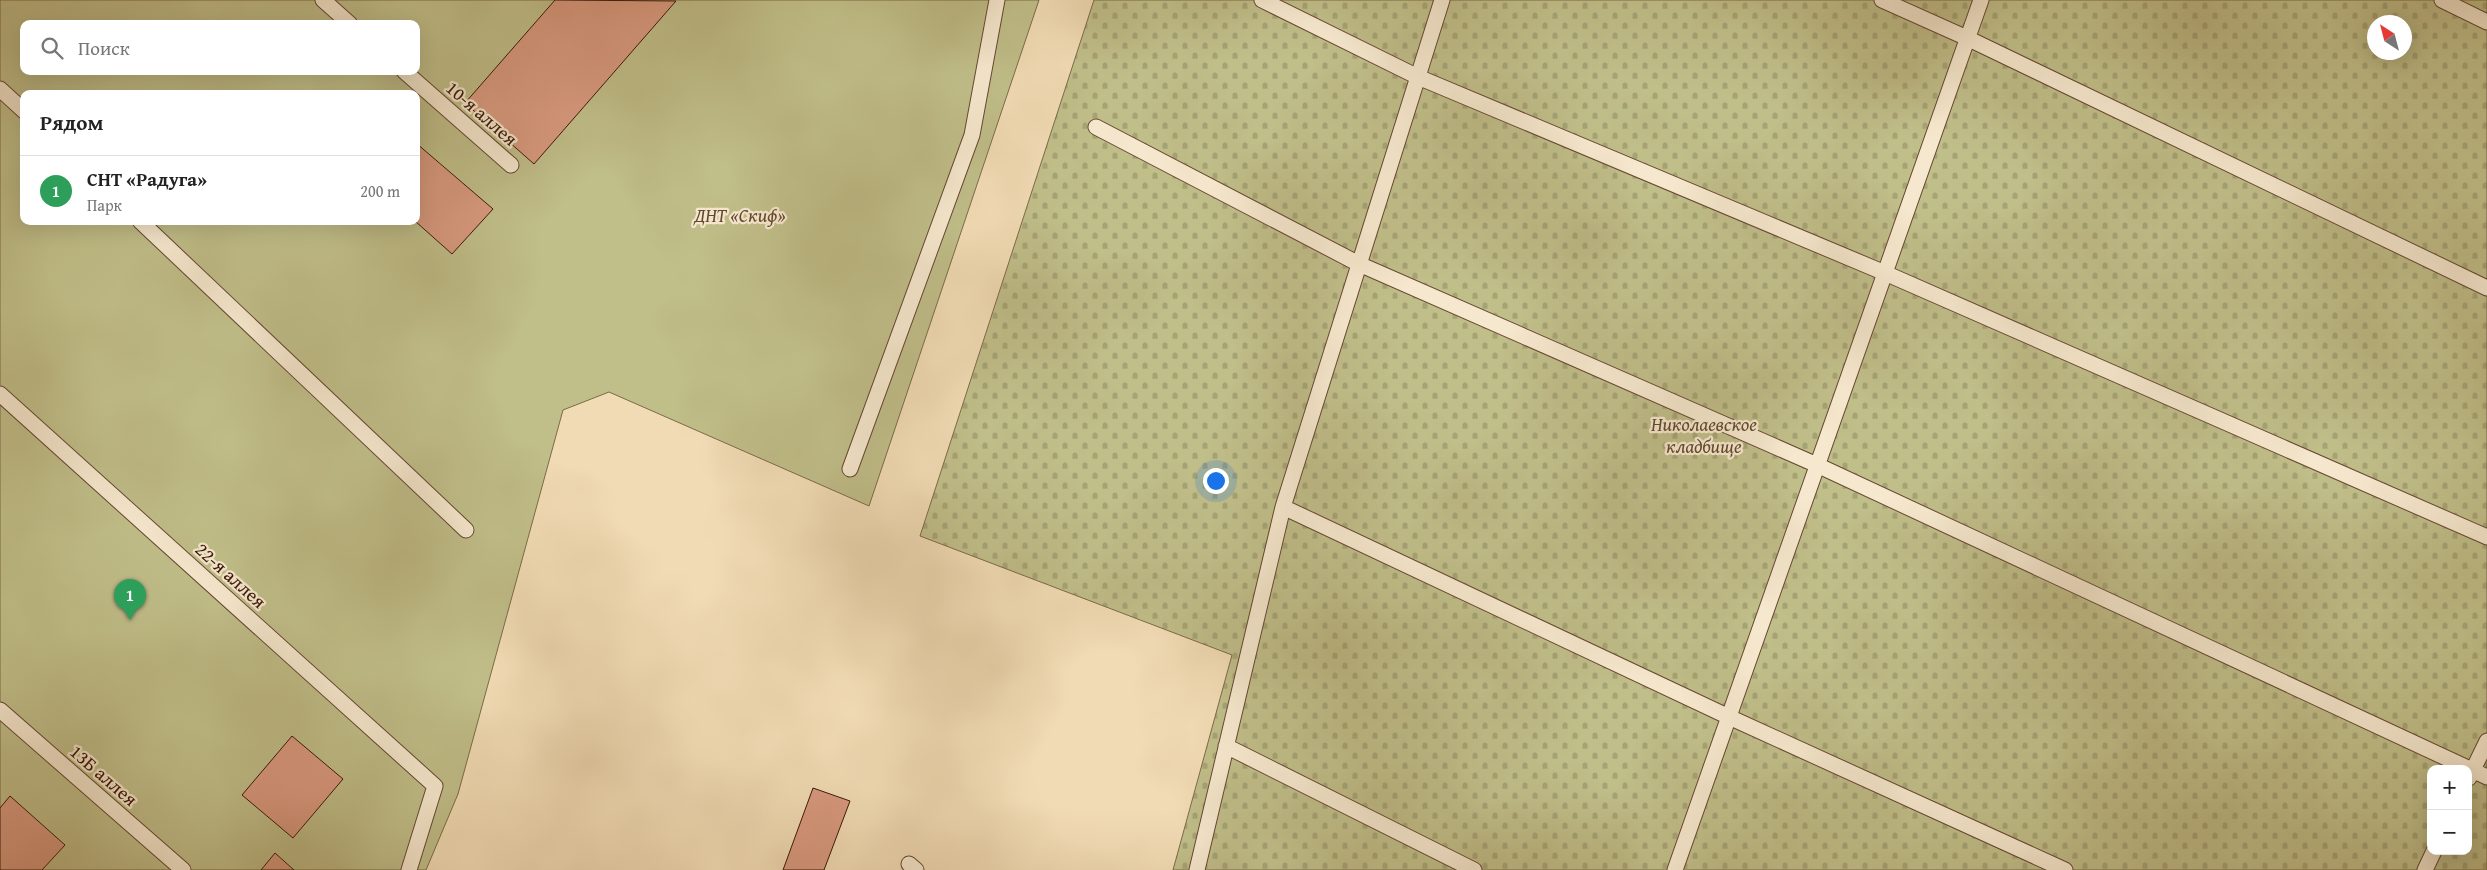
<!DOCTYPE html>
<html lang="ru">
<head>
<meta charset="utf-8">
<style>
  :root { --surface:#fff; --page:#f2f2f2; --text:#222; --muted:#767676; --line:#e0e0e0; --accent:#db2777 }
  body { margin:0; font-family:"Gentium Book Plus",serif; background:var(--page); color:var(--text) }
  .controls { position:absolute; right:15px; bottom:15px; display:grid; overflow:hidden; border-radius:10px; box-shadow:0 5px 20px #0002 }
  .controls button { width:45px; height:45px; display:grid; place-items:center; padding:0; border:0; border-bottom:1px solid var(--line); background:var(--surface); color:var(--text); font:25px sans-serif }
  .compass { position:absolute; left:2367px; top:15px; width:45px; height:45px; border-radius:50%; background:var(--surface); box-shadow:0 5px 20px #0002; rotate:324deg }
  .you { position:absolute; left:1215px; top:480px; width:18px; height:18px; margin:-12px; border:4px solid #fff; border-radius:50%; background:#1a73e8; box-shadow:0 0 0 8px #1a73e833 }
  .badge { display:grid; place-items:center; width:32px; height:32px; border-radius:50%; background:var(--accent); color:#fff; font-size:16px; font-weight:700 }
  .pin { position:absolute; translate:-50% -41px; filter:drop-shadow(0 1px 2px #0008) }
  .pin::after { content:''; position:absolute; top:26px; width:18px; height:15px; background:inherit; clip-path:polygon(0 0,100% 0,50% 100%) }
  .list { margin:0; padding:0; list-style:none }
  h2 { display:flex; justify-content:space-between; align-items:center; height:65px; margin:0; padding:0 20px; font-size:21px }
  h2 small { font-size:16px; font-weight:400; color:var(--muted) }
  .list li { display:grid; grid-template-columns:32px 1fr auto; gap:15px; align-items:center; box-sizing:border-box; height:70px; padding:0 20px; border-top:1px solid var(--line) }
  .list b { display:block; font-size:19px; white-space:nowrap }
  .list p { margin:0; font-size:16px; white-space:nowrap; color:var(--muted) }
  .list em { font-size:16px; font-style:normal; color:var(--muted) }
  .icon { flex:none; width:28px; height:28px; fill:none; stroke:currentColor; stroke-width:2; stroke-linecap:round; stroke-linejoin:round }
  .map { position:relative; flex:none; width:2487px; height:870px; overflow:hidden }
  .search { position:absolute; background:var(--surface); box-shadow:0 5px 20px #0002; left:20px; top:20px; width:400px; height:55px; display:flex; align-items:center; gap:12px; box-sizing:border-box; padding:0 18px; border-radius:10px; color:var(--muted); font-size:19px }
  .panel { position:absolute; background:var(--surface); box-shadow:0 5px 20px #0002; left:20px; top:90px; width:400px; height:135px; border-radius:10px }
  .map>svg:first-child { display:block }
  .green { fill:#c0be89; stroke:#7c6a48; fill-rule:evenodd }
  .cemetery { fill:url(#cemetery-stones); stroke:#7c6a48; fill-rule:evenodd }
  .building { fill:#d9997f; stroke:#381607 }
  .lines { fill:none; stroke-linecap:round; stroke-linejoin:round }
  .lane-casing { stroke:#664732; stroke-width:17 }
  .lane { stroke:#f6e8ce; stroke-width:15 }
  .labels { text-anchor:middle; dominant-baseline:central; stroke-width:4.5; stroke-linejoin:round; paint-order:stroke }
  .street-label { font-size:19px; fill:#381607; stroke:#f6e8ce }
  .park-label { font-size:19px; font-style:italic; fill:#61482e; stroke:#f6e8ce }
</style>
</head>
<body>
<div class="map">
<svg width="2487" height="870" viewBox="0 0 2487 870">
  <defs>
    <pattern id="cemetery-stones" width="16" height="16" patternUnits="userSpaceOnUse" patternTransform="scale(1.25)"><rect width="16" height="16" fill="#c0be89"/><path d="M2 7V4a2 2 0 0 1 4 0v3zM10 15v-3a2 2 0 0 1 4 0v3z" fill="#a6a375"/></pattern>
  </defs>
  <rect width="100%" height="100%" fill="#f1dbb4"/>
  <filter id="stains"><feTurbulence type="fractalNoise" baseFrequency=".004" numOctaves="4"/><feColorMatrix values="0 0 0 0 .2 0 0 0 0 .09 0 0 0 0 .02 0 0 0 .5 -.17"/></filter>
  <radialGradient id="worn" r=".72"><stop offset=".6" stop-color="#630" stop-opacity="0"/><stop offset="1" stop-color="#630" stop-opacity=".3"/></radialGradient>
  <path class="green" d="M0 0H1039L869 506 609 392 563 410 458 794 426 870H0ZM24 24H416V71H24ZM24 94H416V221H24Z"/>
  <path class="cemetery" d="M1094 0H2487V870H1173L1232 655 920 536ZM2374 22H2404V52H2374ZM2431 769H2468V851H2431Z"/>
  <path class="building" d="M555 0 676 1 534 164 465 103Z
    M416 143 493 209 452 254 415 221Z
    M292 736 343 779 293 838 242 795Z
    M813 788 850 801 824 870H783Z
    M10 796 65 845 42 870H0V808Z
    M275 853 294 870H261Z"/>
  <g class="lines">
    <g class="lane-casing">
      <path id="lane" d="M323 0 350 24
        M1262 0 1418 77 1885 273 2487 537
        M1882 0 1967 38 2487 288
        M2442 0 2487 22
        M404 71 511 165
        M0 89 24 111
        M1096 127 1359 264 1817 465 2487 777
        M140 221 466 530
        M0 394 435 786 409 870
        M850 469 972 135 997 0
        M1283 507 1729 717 2065 870
        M0 710 183 870
        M1226 746 1474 870
        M2469 778 2487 741
        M909 864 916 870
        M1197 870 1283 507 1442 0
        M1675 870 1981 0
        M2425 870 2434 851"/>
    </g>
    <use href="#lane" class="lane"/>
  </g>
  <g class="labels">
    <g class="street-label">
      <text transform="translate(482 113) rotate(41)">10-я аллея</text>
      <text transform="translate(231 575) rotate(42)">22-я аллея</text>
      <text transform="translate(104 775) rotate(41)">13Б аллея</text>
    </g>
    <g class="park-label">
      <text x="740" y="215">ДНТ «Скиф»</text>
      <text x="1704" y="424">Николаевское<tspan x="1704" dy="22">кладбище</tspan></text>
    </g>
  </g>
  <rect width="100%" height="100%" filter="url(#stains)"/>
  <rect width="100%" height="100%" fill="url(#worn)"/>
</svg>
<div class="controls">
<button>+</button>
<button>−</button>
</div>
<svg class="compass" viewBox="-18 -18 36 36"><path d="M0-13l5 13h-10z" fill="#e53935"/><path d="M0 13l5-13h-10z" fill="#767676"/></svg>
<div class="you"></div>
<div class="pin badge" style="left:130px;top:620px;background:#2e9e5b">1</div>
<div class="search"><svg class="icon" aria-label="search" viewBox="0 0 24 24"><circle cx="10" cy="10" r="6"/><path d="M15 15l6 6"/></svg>Поиск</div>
<section class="panel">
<h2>Рядом<small></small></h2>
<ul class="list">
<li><span class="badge" style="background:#2e9e5b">1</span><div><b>СНТ «Радуга»</b><p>Парк</p></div><em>200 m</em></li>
</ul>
</section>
</div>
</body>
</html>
